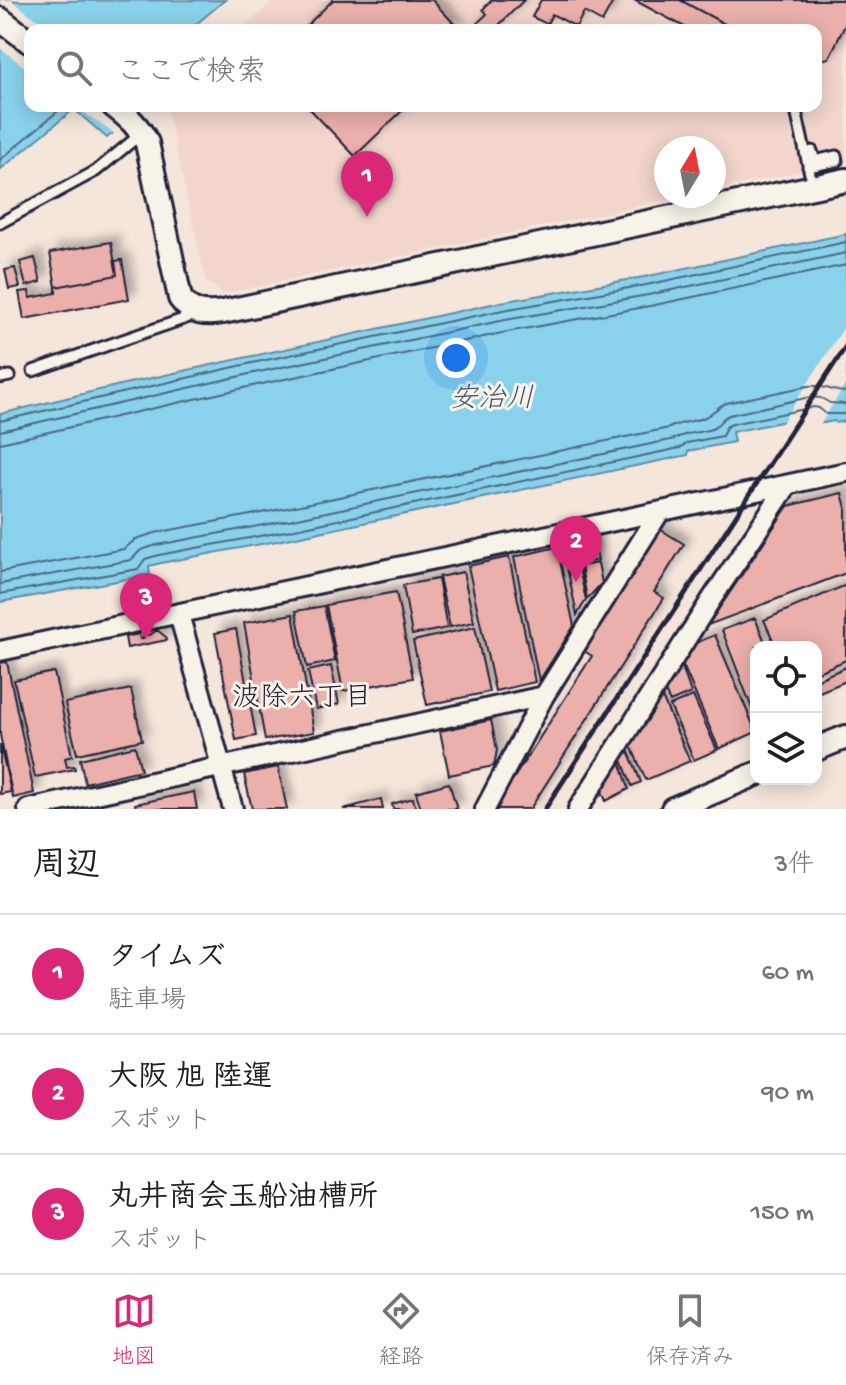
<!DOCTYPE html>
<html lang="ja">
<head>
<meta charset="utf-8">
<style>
  :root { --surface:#fff; --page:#f6f6f6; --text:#202124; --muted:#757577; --line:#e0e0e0; --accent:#db2777 }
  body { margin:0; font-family:"Gochi Hand","Klee One",sans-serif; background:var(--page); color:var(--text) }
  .controls { position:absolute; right:24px; bottom:24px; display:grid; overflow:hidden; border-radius:16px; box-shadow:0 4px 20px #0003 }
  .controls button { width:72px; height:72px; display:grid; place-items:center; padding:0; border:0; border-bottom:2px solid var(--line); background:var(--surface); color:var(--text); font:40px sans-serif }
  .compass { position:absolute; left:654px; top:136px; width:72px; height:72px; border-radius:50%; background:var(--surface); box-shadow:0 4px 20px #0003; rotate:10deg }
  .you { position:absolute; left:456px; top:358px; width:28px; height:28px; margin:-20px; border:6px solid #fff; border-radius:50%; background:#1a73e8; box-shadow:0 0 0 12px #1a73e833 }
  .badge { display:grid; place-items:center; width:52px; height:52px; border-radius:50%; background:var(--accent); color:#fff; font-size:26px; font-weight:700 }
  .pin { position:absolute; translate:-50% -66px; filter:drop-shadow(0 2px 4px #0008) }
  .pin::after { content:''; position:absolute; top:42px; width:28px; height:24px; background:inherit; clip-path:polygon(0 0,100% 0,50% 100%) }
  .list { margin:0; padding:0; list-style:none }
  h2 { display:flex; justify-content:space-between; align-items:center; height:104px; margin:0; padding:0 32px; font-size:34px }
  h2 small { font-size:26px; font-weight:400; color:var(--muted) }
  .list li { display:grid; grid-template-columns:52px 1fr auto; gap:24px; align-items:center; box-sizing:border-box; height:120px; padding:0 32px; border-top:2px solid var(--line) }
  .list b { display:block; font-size:30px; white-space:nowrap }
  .list p { margin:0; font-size:26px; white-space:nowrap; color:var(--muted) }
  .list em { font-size:26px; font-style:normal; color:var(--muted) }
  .icon { flex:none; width:44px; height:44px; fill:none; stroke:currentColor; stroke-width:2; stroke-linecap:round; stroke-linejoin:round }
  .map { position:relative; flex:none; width:846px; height:809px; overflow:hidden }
  .search { position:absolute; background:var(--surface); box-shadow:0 4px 20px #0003; left:24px; right:24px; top:24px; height:88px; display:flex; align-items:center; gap:20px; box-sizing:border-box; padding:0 28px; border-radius:16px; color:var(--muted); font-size:30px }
  .sheet { height:464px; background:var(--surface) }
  nav { display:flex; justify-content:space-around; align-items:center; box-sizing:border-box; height:112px; border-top:2px solid var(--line); background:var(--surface); font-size:22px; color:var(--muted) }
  nav a { display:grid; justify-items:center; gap:4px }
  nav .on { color:var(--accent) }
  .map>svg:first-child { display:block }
  .built { fill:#f2d6cd }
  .water { fill:#8ad2eb; stroke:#608ca5; stroke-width:2 }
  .pier { fill:#f5e6dc }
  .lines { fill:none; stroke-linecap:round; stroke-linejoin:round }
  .shore { stroke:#4c6881; stroke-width:2 }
  .building { fill:#ebb0ab; stroke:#22223b; stroke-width:2; filter:url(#shadow) }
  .service-casing { stroke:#22223b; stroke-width:15 }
  .minor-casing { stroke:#22223b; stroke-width:24 }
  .tertiary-casing { stroke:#22223b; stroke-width:28 }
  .service { stroke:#f7f3e8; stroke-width:9 }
  .minor { stroke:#f7f3e8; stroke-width:18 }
  .tertiary { stroke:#f7f3e8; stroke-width:22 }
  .rail { stroke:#22223b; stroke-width:5 }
  .labels { text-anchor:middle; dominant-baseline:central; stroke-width:6; stroke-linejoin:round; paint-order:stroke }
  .water-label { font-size:28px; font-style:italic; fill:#415770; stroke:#f7f3e8 }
  .neighbourhood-label { font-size:28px; fill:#22223b; stroke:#f7f3e8 }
</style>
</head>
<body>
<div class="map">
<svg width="846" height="809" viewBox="0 0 846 809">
  <defs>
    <filter id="shadow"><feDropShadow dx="7" dy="-7" stdDeviation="4" flood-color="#0004"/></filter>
  </defs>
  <rect width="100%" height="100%" fill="#f5e6dc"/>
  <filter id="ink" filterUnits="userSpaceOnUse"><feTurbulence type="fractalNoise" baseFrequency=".0125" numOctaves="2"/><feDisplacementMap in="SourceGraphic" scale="16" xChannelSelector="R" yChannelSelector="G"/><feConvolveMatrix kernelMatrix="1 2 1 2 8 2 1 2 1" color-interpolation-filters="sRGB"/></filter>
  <g filter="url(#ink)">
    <path class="built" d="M274 0H846V162L714 190V148H666V196H686L223 294 206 282 166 106H816V30H242Z"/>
    <path class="water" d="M0 0 22 1 225 0 189 30H30V106H146L107 138 74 109 0 170Z
      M846 234V421L836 423 834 421 818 424 815 415 732 432 734 442 688 451V455L277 541 161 563 149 566 150 575 0 602V414L124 384 501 302 644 277Z"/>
    <path class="pier" d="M0 0H11L51 30H30V71L0 48Z
      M75 106H150L116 135Z
      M846 324V384L818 428 814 426 813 419 780 426Z"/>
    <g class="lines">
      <path class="shore" d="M0 160 64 106
        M0 421 252 363 503 310 646 285 846 242
        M0 431 254 373 505 320 648 295 846 253
        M0 443 257 385 507 332 650 306 846 265
        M0 572 124 549 136 539 155 533 272 511 669 428C680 422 691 422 703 418 711 415 717 407 726 403L808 386C822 384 832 392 846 392
        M0 584 131 560 141 550 157 545 274 523 675 439C687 431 704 433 714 428 719 424 722 418 729 415L810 397 821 398 830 403 846 404
        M0 594 138 569 145 559 159 555 276 533 680 448 687 443 722 436 726 427 732 424 814 407 819 408 826 414H846"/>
    </g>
    <path class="building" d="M333 0H432L460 30H302Z
      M492 0H524L494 30H470L487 14 483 9Z
      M541 0H614L602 22 584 12 576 27 552 14 547 24 532 17Z
      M634 0H680L736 30H690Z
      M680 0H846V23L829 58 816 61V30H736Z
      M307 106H407L355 156Z
      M111 242 117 275 56 287 50 253Z
      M35 258 41 282 26 286 20 262Z
      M122 260 129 299 24 319 19 292 29 291 30 298 56 293V287L117 275 115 261Z
      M15 268 20 287 9 289 5 270Z
      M842 493 846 508V573L708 625 788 506Z
      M658 528 684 544 654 592 664 598 530 809H494L592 656 581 649Z
      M594 541 598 560 578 564 586 600 577 615 563 548Z
      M557 547 574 626 539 681 514 557Z
      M509 557 535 682 495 691 468 566Z
      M598 563 602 583 587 599 581 566Z
      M463 572 474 622 450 627 439 577Z
      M438 579 447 628 412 635 403 585Z
      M846 585V660L816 673V647H776L764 620Z
      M396 592 413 678 343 691 326 605Z
      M324 606 335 661 307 667 296 611Z
      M293 614 314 732 265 740 244 623Z
      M755 618 767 647H756V719L722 630Z
      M475 627 489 692 427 705 413 641Z
      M236 629 256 736 236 740 215 633Z
      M157 630 166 637 167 640 127 648 125 637 139 634 140 639H143L144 634 150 635Z
      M715 635 756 732 719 749 682 663 693 644Z
      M7 662 34 793 13 798 0 735V663Z
      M681 664 691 693 670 702 664 690Z
      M331 666 339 704 316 709 308 671Z
      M846 667V681L817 693 816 680Z
      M54 672 72 756 65 758 67 767 74 766 75 769 35 777 14 680Z
      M131 689 142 740 77 754 65 703Z
      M661 695 690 761 646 780 630 744Z
      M693 696 717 750 694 760 670 706Z
      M491 720 497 750 494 766 449 775 440 731Z
      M0 745 11 792 0 794Z
      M135 746 141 770 85 783 80 759Z
      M628 750 641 782 632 786 622 760Z
      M620 761 629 789 606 801 601 789Z
      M278 767 287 809H252L244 774Z
      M449 783 457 809H421L416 792Z
      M194 792 197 809H136L135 804Z
      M413 798 416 809H393L392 804Z
      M381 799 383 809H343Z"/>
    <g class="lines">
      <g class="service-casing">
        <path id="service" d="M795 106 810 174
          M808 167 837 161 836 156 815 161 812 151
          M0 223 96 171 142 133
          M33 371 195 315
          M0 378 10 376"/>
      </g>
      <g class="minor-casing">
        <path id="minor" d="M179 614 233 809
          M0 651 846 472
          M544 696 659 513
          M28 809 544 696 485 809
          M578 809 711 600 787 486"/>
      </g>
      <g class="tertiary-casing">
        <path id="tertiary" d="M0 19 30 42
          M114 106C128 117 139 126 147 143L180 298C191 314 206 315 223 312L846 180
          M816 749 846 737
          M673 809 756 774"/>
      </g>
      <use href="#service" class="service"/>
      <use href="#minor" class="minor"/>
      <use href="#tertiary" class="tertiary"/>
      <path class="rail" d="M545 809 846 346"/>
    </g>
  </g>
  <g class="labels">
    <g class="water-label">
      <text x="492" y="400">安治川</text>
    </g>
    <g class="neighbourhood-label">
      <text x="302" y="699">波除六丁目</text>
    </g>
  </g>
</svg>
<div class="controls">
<button><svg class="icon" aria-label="locate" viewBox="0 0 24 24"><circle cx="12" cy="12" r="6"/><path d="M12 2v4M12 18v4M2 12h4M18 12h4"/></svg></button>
<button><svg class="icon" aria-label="layers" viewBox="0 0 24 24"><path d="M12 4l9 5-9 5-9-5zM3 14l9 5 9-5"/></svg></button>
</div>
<svg class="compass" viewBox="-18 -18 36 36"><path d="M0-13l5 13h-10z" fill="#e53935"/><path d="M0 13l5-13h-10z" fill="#757577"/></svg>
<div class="you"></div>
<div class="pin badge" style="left:367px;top:217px">1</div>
<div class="pin badge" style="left:576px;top:582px">2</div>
<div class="pin badge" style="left:146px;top:639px">3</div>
<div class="search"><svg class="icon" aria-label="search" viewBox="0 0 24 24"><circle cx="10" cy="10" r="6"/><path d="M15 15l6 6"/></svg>ここで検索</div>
</div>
<section class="sheet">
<h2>周辺<small>3件</small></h2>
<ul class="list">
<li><span class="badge">1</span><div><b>タイムズ</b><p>駐車場</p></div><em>60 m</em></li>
<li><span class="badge">2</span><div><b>大阪 旭 陸運</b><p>スポット</p></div><em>90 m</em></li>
<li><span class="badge">3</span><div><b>丸井商会玉船油槽所</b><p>スポット</p></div><em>150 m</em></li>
</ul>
</section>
<nav>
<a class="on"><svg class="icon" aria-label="map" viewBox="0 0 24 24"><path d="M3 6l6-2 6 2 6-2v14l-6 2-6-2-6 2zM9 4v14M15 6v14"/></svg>地図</a>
<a><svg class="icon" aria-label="directions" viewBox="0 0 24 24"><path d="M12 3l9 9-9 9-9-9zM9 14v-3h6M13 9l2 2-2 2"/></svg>経路</a>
<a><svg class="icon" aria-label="saved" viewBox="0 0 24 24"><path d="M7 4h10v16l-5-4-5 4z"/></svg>保存済み</a>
</nav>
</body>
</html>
